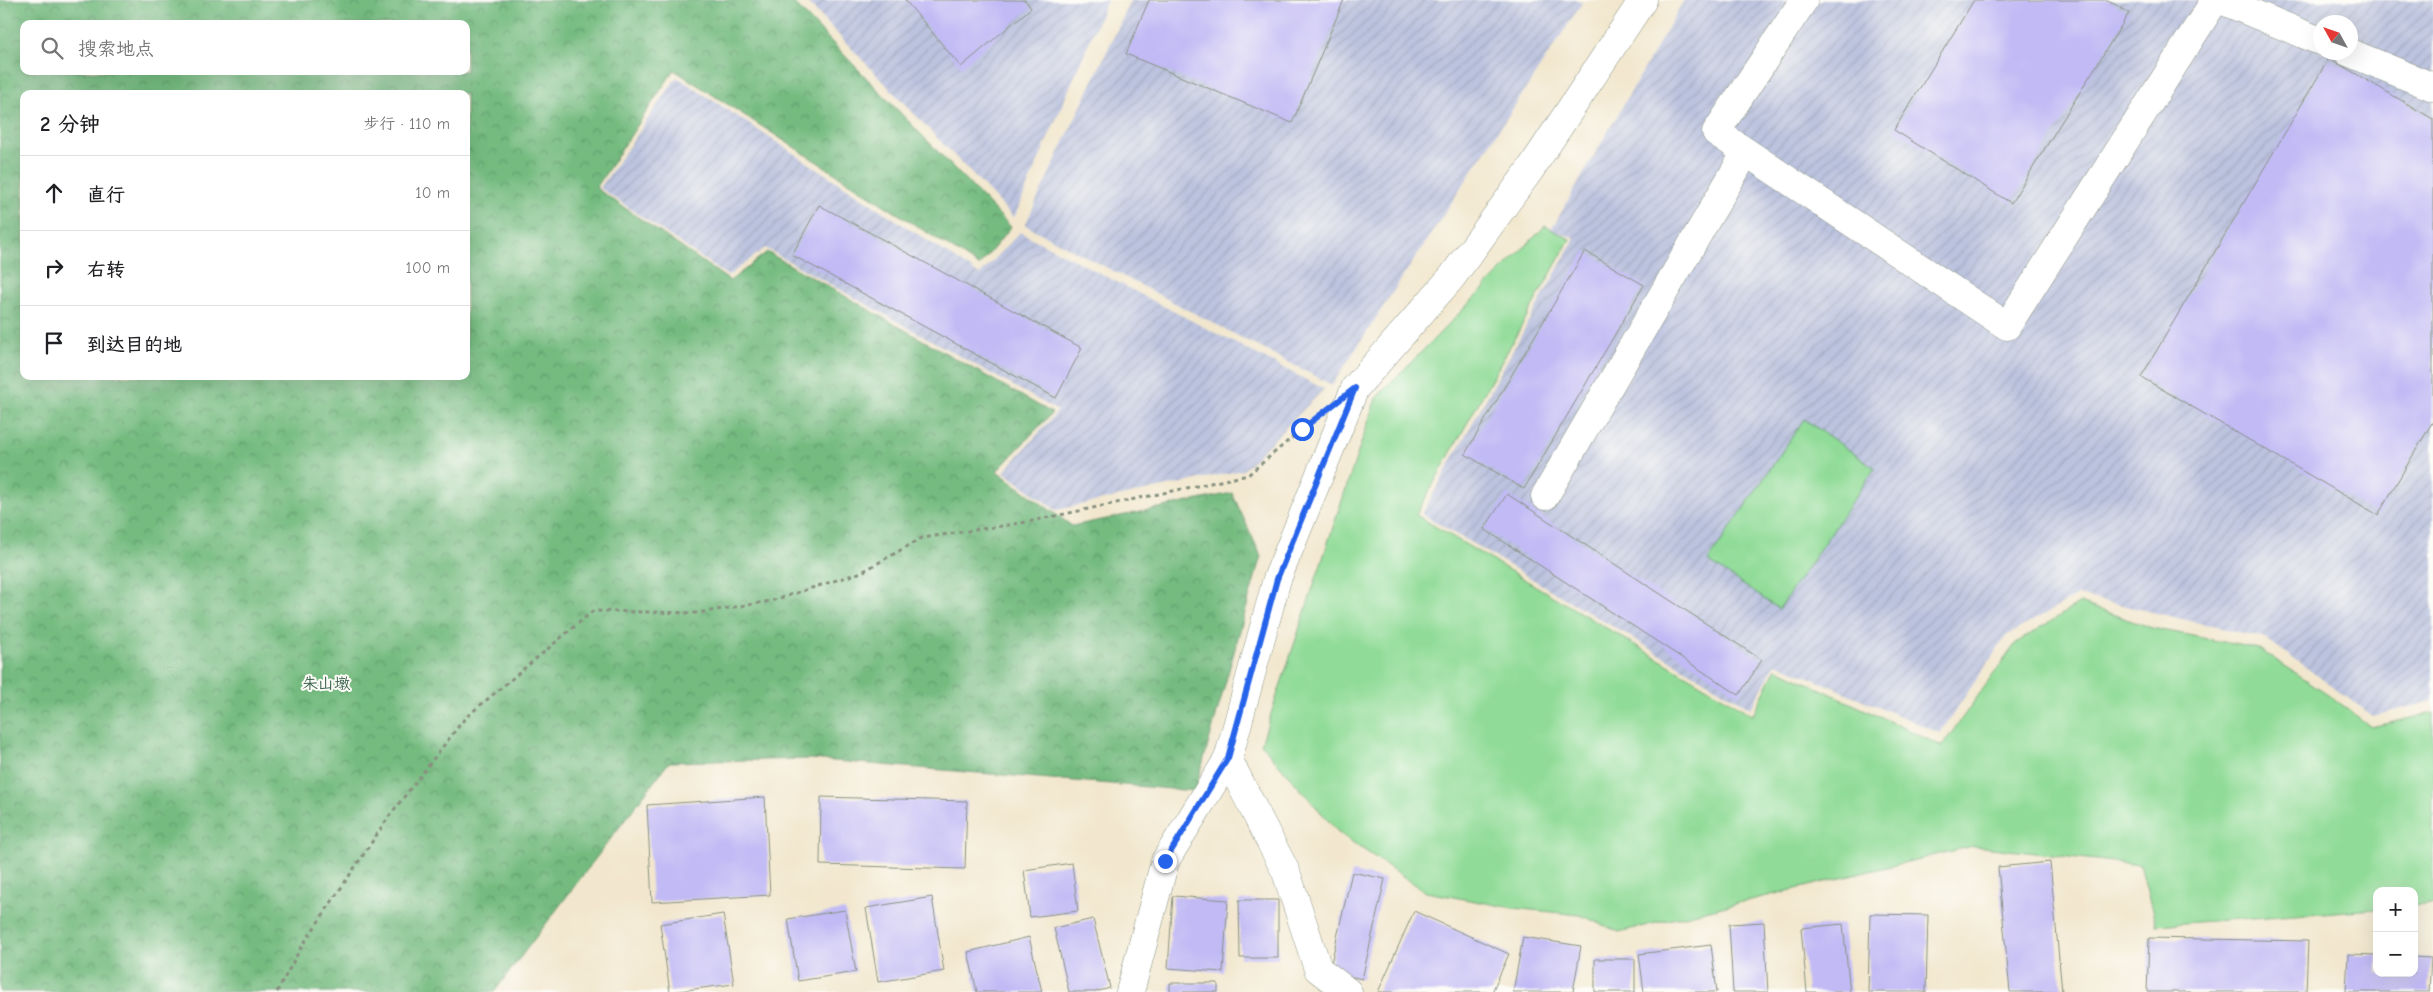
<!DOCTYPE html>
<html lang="zh">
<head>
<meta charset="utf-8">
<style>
  :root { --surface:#fff; --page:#f6f6f6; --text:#202124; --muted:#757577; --line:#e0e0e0 }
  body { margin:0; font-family:"Comic Neue","LXGW WenKai TC",sans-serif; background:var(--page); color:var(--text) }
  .controls { position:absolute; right:15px; bottom:15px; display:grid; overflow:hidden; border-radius:10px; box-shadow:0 5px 20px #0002 }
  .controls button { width:45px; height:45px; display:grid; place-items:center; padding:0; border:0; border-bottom:1px solid var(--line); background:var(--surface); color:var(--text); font:25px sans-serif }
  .compass { position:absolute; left:2313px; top:15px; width:45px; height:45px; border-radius:50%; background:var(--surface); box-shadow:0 5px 20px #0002; rotate:310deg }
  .stop { position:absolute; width:15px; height:15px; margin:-11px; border:4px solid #2563eb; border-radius:50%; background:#fff }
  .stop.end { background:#2563eb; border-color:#fff; box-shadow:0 1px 5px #0008 }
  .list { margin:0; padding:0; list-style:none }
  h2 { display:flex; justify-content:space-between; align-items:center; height:65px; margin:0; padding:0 20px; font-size:21px }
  h2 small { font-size:16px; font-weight:400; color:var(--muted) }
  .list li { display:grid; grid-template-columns:32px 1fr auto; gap:15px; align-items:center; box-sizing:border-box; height:75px; padding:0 20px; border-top:1px solid var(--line) }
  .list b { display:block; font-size:19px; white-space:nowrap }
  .list em { font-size:16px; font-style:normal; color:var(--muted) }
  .icon { flex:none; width:28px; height:28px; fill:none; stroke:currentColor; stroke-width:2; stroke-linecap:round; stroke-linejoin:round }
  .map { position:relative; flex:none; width:2433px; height:992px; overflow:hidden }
  .search { position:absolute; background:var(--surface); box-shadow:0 5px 20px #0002; left:20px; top:20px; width:450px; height:55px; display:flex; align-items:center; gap:12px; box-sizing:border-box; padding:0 18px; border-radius:10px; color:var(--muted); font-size:19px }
  .panel { position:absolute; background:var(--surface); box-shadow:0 5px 20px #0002; left:20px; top:90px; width:450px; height:290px; border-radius:10px }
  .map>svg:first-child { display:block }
  .industrial { fill:url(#industrial-furrows); fill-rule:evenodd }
  .green { fill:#90db97; stroke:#588c66 }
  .forest { fill:url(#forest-crowns); stroke:#4a7c5a; fill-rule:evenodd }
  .building { fill:#c1baf5 }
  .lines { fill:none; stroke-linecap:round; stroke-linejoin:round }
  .minor-casing { stroke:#889281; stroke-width:29 }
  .path { stroke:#889281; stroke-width:3; stroke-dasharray:4 4; stroke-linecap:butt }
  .minor { stroke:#fff; stroke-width:28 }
  .route { stroke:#2563eb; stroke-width:6 }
  .labels { text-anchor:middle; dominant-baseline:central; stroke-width:4; stroke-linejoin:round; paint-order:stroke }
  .park-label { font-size:16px; fill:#3b644d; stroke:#fdfcf7 }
</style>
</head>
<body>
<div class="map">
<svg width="2433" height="992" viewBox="0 0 2433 992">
  <defs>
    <pattern id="industrial-furrows" width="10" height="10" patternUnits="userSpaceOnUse" patternTransform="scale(1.25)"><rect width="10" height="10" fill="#bcc3de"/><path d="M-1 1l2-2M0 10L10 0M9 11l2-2" fill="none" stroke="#a1a8bf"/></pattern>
    <pattern id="forest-crowns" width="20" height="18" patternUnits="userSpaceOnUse" patternTransform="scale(1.25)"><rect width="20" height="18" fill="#74bb80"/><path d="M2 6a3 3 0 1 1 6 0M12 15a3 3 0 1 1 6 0" fill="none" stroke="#5f996a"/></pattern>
  </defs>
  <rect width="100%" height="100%" fill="#fdfcf7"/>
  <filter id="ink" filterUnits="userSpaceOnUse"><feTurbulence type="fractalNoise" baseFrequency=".02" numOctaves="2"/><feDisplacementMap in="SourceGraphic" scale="10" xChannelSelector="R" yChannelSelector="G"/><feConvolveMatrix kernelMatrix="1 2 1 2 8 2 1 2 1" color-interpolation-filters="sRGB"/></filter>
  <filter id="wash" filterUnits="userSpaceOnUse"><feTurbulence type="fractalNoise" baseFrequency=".0096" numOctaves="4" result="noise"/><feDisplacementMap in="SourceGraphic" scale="20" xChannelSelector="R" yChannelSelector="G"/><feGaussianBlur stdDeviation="1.12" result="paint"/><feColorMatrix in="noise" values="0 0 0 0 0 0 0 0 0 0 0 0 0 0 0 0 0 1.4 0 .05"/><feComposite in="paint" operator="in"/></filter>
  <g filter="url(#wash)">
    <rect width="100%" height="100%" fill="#f2e7ce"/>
    <path class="industrial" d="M805 0H1107L1014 218Z
      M1131 0H1575L1582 3 1332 385 1025 225Z
      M1684 0H2433V701L2373 716 2265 638 2078 595 2006 636 1940 733 1776 663 1751 708 1422 514 1575 238 1551 230ZM2320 22H2350V52H2320Z
      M677 77 980 275 1020 232 1324 389 1243 470 1056 510 1004 472 1058 411 765 248 728 276 600 188Z"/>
    <path class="green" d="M1545 226 1570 239 1416 515 1753 715 1776 668 1942 746 2016 643 2080 603 2152 628 2259 649 2328 694 2371 727 2433 713V904L2414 906V891H2377V909L2156 925 2140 865 1973 846 1619 932 1580 915 1513 908 1426 892 1339 833 1261 744 1376 398Z
      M1804 419 1875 468 1779 609 1708 561Z"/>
    <path class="forest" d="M0 0H791L1011 227 979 266 674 70 596 188 730 281 767 252 1052 413 997 471 1072 526 1232 493 1261 556 1195 791 810 759 669 762 494 992H0ZM24 24H466V71H24ZM24 94H466V376H24Z"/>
    <g id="blocks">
      <path class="building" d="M905 0H1025L1031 8 961 67Z
        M1149 0H1344L1292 123 1126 54Z
        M1974 0H2108L2129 13 2011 203 1894 130Z
        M2329 58 2433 119V421L2378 515 2141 377Z
        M819 205 1082 348 1056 398 792 255Z
        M1585 251 1644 285 1524 489 1465 454Z
        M1507 494 1762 660 1739 695 1484 529Z
        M765 797 770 895 652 902 647 805Z
        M821 797 967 801 965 869 820 865Z
        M2050 862 2062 992H2010L1998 867Z
        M1072 863 1078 911 1030 917 1024 870Z
        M1352 872 1385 879 1362 979 1329 972Z
        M1173 896 1228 900 1223 972 1168 968Z
        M932 897 944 971 878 982 866 908Z
        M1239 900H1278V958H1240Z
        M845 910 856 972 798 981 788 919Z
        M1414 911 1509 954 1492 992H1378Z
        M723 914 734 984 670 992 660 924Z
        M1870 914 1928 915 1926 992H1868Z
        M1093 919 1110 988 1095 992H1069L1054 928Z
        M1764 922 1768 992H1733L1729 924Z
        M1843 924 1850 992H1807L1801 928Z
        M1029 937 1042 992H977L968 952Z
        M1523 937 1581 946 1573 992H1513Z
        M2149 938 2308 941 2306 992H2147Z
        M1711 945 1717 992H1644L1639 954Z
        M2348 954 2377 955V973H2414V957L2431 958 2429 992H2346Z
        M1595 959H1635V992H1595Z
        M1170 983H1218V992H1170Z"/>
    </g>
  </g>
  <g filter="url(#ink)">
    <use href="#blocks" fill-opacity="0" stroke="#889281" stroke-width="1"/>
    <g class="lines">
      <g class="minor-casing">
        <path id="minor" d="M1804 0 1716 132 2007 326 2215 0
          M2221 0 2320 41
          M2348 52 2433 87
          M1545 496 1746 152
          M1130 992 1165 861 1228 759
          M1348 992 1318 969 1286 872 1228 759 1277 579 1355 388 1452 277 1530 170 1643 0"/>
      </g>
      <path class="path" d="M277 992 300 949 390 815 465 718 593 611 698 613 771 601 862 572 922 538 1027 522 1248 475 1301 430"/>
      <use href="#minor" class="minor"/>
    </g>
  </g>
  <g class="lines" filter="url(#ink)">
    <path class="route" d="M1165 861 1228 758 1277 579 1355 388 1302 429"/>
  </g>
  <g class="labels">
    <g class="park-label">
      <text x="326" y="684">朱山墩</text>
    </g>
  </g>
</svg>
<div class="controls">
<button>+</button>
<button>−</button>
</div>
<svg class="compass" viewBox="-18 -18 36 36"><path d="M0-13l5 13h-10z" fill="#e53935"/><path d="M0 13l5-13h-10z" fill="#757577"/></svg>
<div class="stop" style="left:1302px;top:429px"></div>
<div class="stop end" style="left:1165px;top:861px"></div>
<div class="search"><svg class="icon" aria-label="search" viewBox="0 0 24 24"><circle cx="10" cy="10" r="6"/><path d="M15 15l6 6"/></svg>搜索地点</div>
<section class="panel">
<h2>2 分钟<small>步行 · 110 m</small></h2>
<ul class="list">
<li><svg class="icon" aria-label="ahead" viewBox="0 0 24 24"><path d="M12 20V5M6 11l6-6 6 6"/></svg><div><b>直行</b></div><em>10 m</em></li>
<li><svg class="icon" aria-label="right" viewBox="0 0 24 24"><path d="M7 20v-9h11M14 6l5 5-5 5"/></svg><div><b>右转</b></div><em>100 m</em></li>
<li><svg class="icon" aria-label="arrive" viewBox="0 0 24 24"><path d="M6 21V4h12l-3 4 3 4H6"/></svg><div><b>到达目的地</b></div></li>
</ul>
</section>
</div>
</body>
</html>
